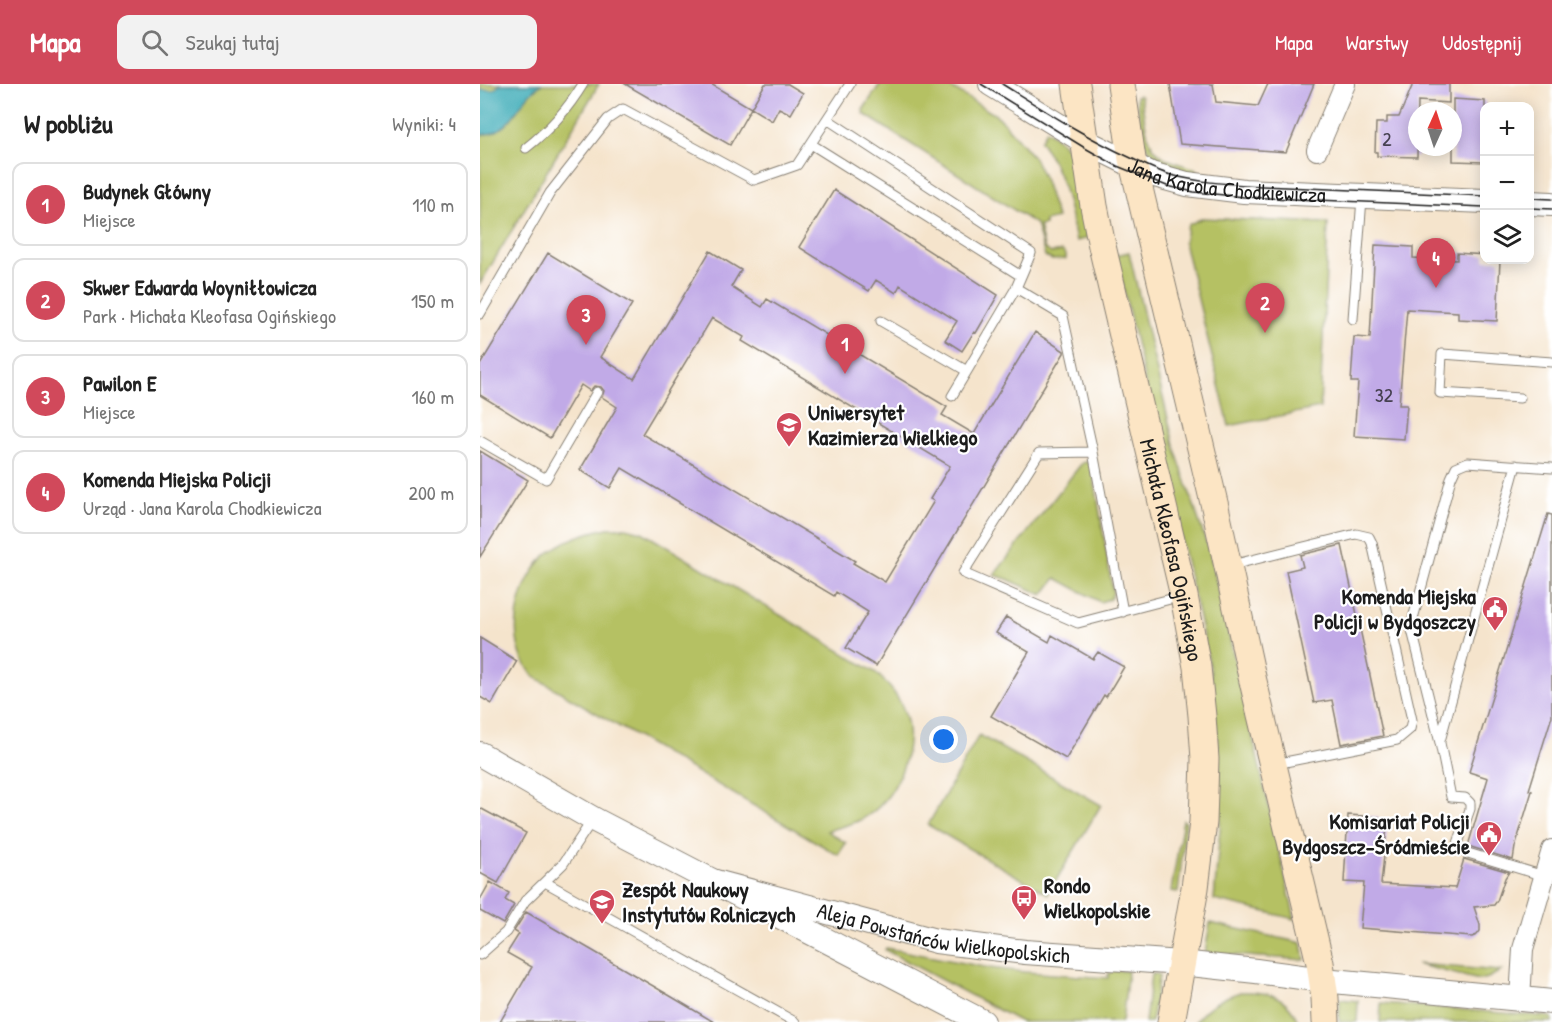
<!DOCTYPE html>
<html lang="pl">
<head>
<meta charset="utf-8">
<style>
  :root { --surface:#fff; --page:#f2f2f2; --text:#222; --muted:#767676; --line:#e0e0e0; --accent:#d1495b }
  body { margin:0; font-family:"Patrick Hand",sans-serif; background:var(--page); color:var(--text) }
  .controls { position:absolute; right:18px; top:18px; display:grid; overflow:hidden; border-radius:12px; box-shadow:0 3px 15px #0003 }
  .controls button { width:54px; height:54px; display:grid; place-items:center; padding:0; border:0; border-bottom:2px solid var(--line); background:var(--surface); color:var(--text); font:30px sans-serif }
  .compass { position:absolute; left:928px; top:18px; width:54px; height:54px; border-radius:50%; background:var(--surface); box-shadow:0 3px 15px #0003; rotate:3deg }
  .you { position:absolute; left:464px; top:656px; width:21px; height:21px; margin:-15px; border:4px solid #fff; border-radius:50%; background:#1a73e8; box-shadow:0 0 0 9px #1a73e833 }
  .badge { display:grid; place-items:center; width:39px; height:39px; border-radius:50%; background:var(--accent); color:#fff; font-size:20px; font-weight:700 }
  .pin { position:absolute; translate:-50% -50px; filter:drop-shadow(0 2px 3px #0008) }
  .pin::after { content:''; position:absolute; top:32px; width:21px; height:18px; background:inherit; clip-path:polygon(0 0,100% 0,50% 100%) }
  .list { margin:0; padding:0; list-style:none }
  h2 { display:flex; justify-content:space-between; align-items:center; height:78px; margin:0; padding:0 24px; font-size:26px }
  h2 small { font-size:20px; font-weight:400; color:var(--muted) }
  .list li { display:grid; grid-template-columns:39px 1fr auto; gap:18px; align-items:center; box-sizing:border-box; height:84px; margin:0 12px 12px; padding:0 12px; border:2px solid var(--line); border-radius:12px }
  .list b { display:block; font-size:22px; white-space:nowrap }
  .list p { margin:0; font-size:20px; white-space:nowrap; color:var(--muted) }
  .list em { font-size:20px; font-style:normal; color:var(--muted) }
  .icon { flex:none; width:33px; height:33px; fill:none; stroke:currentColor; stroke-width:2; stroke-linecap:round; stroke-linejoin:round }
  .map { position:relative; flex:none; width:1072px; height:938px; overflow:hidden }
  header { display:flex; align-items:center; gap:36px; box-sizing:border-box; height:84px; padding:0 30px; background:var(--accent); color:#fff }
  header strong { font-size:28px }
  nav { display:flex; gap:33px; margin-inline-start:auto; font-size:21px }
  .search { width:420px; height:54px; background:var(--page); display:flex; align-items:center; gap:15px; box-sizing:border-box; padding:0 21px; border-radius:12px; color:var(--muted); font-size:22px }
  main { display:flex }
  aside { flex:1; background:var(--surface) }
  .map>svg:first-child { display:block }
  .green { fill:#b5c163; stroke:#686e40; stroke-width:1.5 }
  .water { fill:#3cacb8; stroke:#2c646a; stroke-width:1.5 }
  .building { fill:#c1aae7; fill-rule:evenodd }
  .lines { fill:none; stroke-linecap:round; stroke-linejoin:round }
  .service-casing { stroke:#888074; stroke-width:11 }
  .minor-casing { stroke:#888074; stroke-width:22 }
  .tertiary-casing { stroke:#888074; stroke-width:26 }
  .secondary-casing { stroke:#888074; stroke-width:29 }
  .service { stroke:#fff; stroke-width:9 }
  .minor { stroke:#fff; stroke-width:20 }
  .tertiary { stroke:#fff; stroke-width:24 }
  .secondary { stroke:#fce5c4; stroke-width:27 }
  .tram { stroke:#1c1c1c; stroke-width:1.5 }
  .labels { text-anchor:middle; dominant-baseline:central; stroke-width:4.5; stroke-linejoin:round; paint-order:stroke }
  .number-label { font-size:20px; fill:#45404f }
  .street-label { font-size:22px; fill:#1c1c1c; stroke:#fff }
  .poi-label { font-size:22px; font-weight:bold; fill:#1c1c1c; stroke:#fff; text-anchor:start }
</style>
</head>
<body>
<header>
<strong>Mapa</strong>
<div class="search"><svg class="icon" aria-label="search" viewBox="0 0 24 24"><circle cx="10" cy="10" r="6"/><path d="M15 15l6 6"/></svg>Szukaj tutaj</div>
<nav><a>Mapa</a><a>Warstwy</a><a>Udostępnij</a></nav>
</header>
<main>
<aside>
<h2>W pobliżu<small>Wyniki: 4</small></h2>
<ul class="list">
<li><span class="badge">1</span><div><b>Budynek Główny</b><p>Miejsce</p></div><em>110 m</em></li>
<li><span class="badge">2</span><div><b>Skwer Edwarda Woyniłłowicza</b><p>Park · Michała Kleofasa Ogińskiego</p></div><em>150 m</em></li>
<li><span class="badge">3</span><div><b>Pawilon E</b><p>Miejsce</p></div><em>160 m</em></li>
<li><span class="badge">4</span><div><b>Komenda Miejska Policji</b><p>Urząd · Jana Karola Chodkiewicza</p></div><em>200 m</em></li>
</ul>
</aside>
<div class="map">
<svg width="1072" height="938" viewBox="0 0 1072 938">
  <rect width="100%" height="100%" fill="#fff"/>
  <filter id="ink" filterUnits="userSpaceOnUse"><feTurbulence type="fractalNoise" baseFrequency=".0167" numOctaves="2"/><feDisplacementMap in="SourceGraphic" scale="12" xChannelSelector="R" yChannelSelector="G"/><feConvolveMatrix kernelMatrix="1 2 1 2 8 2 1 2 1" color-interpolation-filters="sRGB"/></filter>
  <filter id="wash" filterUnits="userSpaceOnUse"><feTurbulence type="fractalNoise" baseFrequency=".008" numOctaves="4" result="noise"/><feDisplacementMap in="SourceGraphic" scale="24" xChannelSelector="R" yChannelSelector="G"/><feGaussianBlur stdDeviation="1.35" result="paint"/><feColorMatrix in="noise" values="0 0 0 0 0 0 0 0 0 0 0 0 0 0 0 0 0 1.4 0 .05"/><feComposite in="paint" operator="in"/></filter>
  <g filter="url(#wash)">
    <rect width="100%" height="100%" fill="#f5e4cc"/>
    <path class="green" d="M0 0H119L0 200Z
      M400 0H465L519 33 554 74 565 97 577 134 565 137V141L559 142 564 164 571 169 582 167 586 171V175L572 176 565 172 556 140 384 30 383 26Z
      M659 11 661 13C669 61 665 72 717 85L718 91C693 85 677 81 663 57L656 12Z
      M566 46C581 56 589 63 594 81L608 154 596 157C589 122 582 86 560 57Z
      M722 134 848 139 840 324 749 342 704 158 708 141Z
      M649 168 695 365 730 470 815 835 734 816 740 744V710L739 672 730 582 636 171Z
      M606 378 610 379 612 381 633 509 630 515 620 518 576 494 563 511 527 495 514 491 602 379Z
      M128 444H146L162 448 395 588C408 600 419 612 425 630 437 665 416 718 382 735 371 741 359 743 347 747L366 759 358 771 53 592C50 587 46 582 43 576 28 543 40 498 65 472 82 456 105 449 128 444Z
      M499 651 621 721 568 810 448 741Z
      M703 736 706 738 698 808 691 807Z
      M730 839 822 859 825 876 725 869Z
      M406 864 510 884 545 888 628 894V890L634 886 648 887 642 938H541L405 866Z
      M936 880 1021 887 1008 894 999 896Z
      M671 890H677L679 892 671 938H665Z
      M761 908C787 907 808 911 818 938H715C727 922 742 913 761 908Z
      M860 915 878 917 877 938H859Z
      M901 919 1072 933V938H900Z"/>
    <path class="water" d="M21 0H62C42 11 35 40 14 48 10 50 4 50 0 51V6H13Z"/>
    <g id="blocks">
      <path class="building" d="M145 0H231L271 24 250 61Z
        M285 0H308L323 9 311 30 299 24 292 37 271 24Z
        M690 0H733L736 18 778 22 788 0H834L806 68 700 60Z
        M933 0H969V19L938 17 937 73 897 72V68H895L896 39H907V33H919Z
        M973 15 1005 17V78L973 77Z
        M354 106 518 211 496 249 494 248 482 267 465 256 477 237 420 201 416 209 396 196 389 207 319 163Z
        M895 161 933 163V174L977 176V169L1005 171V176H1020L1017 237 978 235V228L927 225 919 321H927L924 355 874 352 878 298H871L874 253 890 254Z
        M230 167 261 186 251 203 282 223 287 215 467 323 462 331 494 350 555 248 584 267V269L396 582 366 564 388 528 356 508 354 512 199 419V418L142 384 130 404 100 386 137 323 122 313 124 307 121 303 114 302 110 307 101 301 70 354 0 311V281L68 169 152 220 120 273 154 295ZM232 234 264 253 262 257 470 382 450 415 454 417 405 498 373 479 375 477 162 350Z
        M0 367 48 396 0 473Z
        M1068 430 1072 431V632L1049 706 1052 707 1035 763 1033 776 988 762 1008 694 989 688Z
        M862 461 903 652 861 660 852 616 834 619 806 487 823 483 820 471Z
        M526 533 569 558 572 551 613 575 618 568 644 583 626 613 624 611 586 675 511 632 549 568 516 549Z
        M0 554 37 577 12 620 0 613Z
        M0 724 46 749 18 799 0 789Z
        M868 731 899 733 898 743H907L901 800 975 804 984 775 1029 788 1025 794 1017 817 1014 821 994 823 1000 841V847L997 851 992 853 880 844 884 799 864 798Z
        M10 798 29 809 25 816 34 821 23 840 0 827V816Z
        M46 828 192 913 234 938H20L52 883 27 869 39 850 34 847Z"/>
    </g>
  </g>
  <g filter="url(#ink)">
    <use href="#blocks" fill-opacity="0" stroke="#888074" stroke-width="1.5"/>
    <g class="lines">
      <g class="service-casing">
        <path id="service" d="M370 0 347 35 551 169 536 204 583 232 613 368
          M331 60 541 192
          M46 64C69 46 88 25 103 0
          M0 230 70 109 128 35 143 25 274 96 317 81 347 35
          M873 235 882 114
          M401 237 487 287 536 204
          M472 312 487 287
          M1040 314 960 309 962 270 1072 278
          M0 357 66 395 117 308
          M752 481 876 450 889 453 892 459 932 636 930 645 917 656 795 680
          M643 528 613 368 559 369 483 489 598 539 702 512
          M960 657 1036 381
          M1064 792 978 766 977 762 990 725V719L985 714 971 713 960 659 931 542 971 394 976 383 988 378 1072 384
          M65 798 315 938
          M0 871 26 848 45 817 83 780 107 744 114 737"/>
      </g>
      <g class="minor-casing">
        <path id="minor" d="M837 66 865 0
          M1040 915 1043 865 1072 766"/>
      </g>
      <g class="tertiary-casing">
        <g id="tertiary">
          <path id="s1" d="M511 0 604 57 671 90 707 100 764 107 1005 117"/>
          <path d="M1050 119 1072 120"/>
          <path d="M0 670 115 736 503 938"/>
          <path id="s2" d="M232 797 456 857 545 868 701 879 776 887 843 896 1072 918"/>
        </g>
      </g>
      <g class="secondary-casing">
        <g id="secondary">
          <path id="s3" d="M596 0 614 122 622 162 704 512 717 583 722 632 725 675 723 738 715 804 691 938"/>
          <path d="M641 0 652 75 735 423 772 593 840 879 845 914 846 938"/>
        </g>
      </g>
      <use href="#service" class="service"/>
      <use href="#minor" class="minor"/>
      <use href="#tertiary" class="tertiary"/>
      <use href="#secondary" class="secondary"/>
      <path class="tram" d="M501 0 605 64 637 82 687 102 714 108 764 113 1005 123
        M522 0C564 26 605 53 649 73 663 80 677 87 691 91 721 99 752 100 782 102L1005 112
        M1050 114 1072 115
        M1050 124 1072 125"/>
    </g>
  </g>
  <defs>
    <g id="university-pin" transform="scale(1.35)"><path d="M0 17L-7.5 6A9.5 9.5 0 1 1 7.5 6Z" fill="#d1495b" stroke="#fff"/><path d="M0-5L7-2L0 1L-7-2ZM-4 1L0 2.5L4 1V4Q0 6-4 4Z" fill="#fff"/></g>
    <g id="civic-pin" transform="scale(1.35)"><path d="M0 17L-7.5 6A9.5 9.5 0 1 1 7.5 6Z" fill="#d1495b" stroke="#fff"/><path d="M-.6-6.5H3V-4.5H.6V-3L4-1V1h2V6H-6V1h2V-1L-.6-3ZM-1.2 2.5V6h2.4V2.5Z" fill="#fff"/></g>
    <g id="bus-pin" transform="scale(1.35)"><path d="M0 17L-7.5 6A9.5 9.5 0 1 1 7.5 6Z" fill="#d1495b" stroke="#fff"/><path d="M-5-6H5V4H4V6H2V4H-2V6H-4V4H-5ZM-3.5-4V0h7V-4ZM-3.5 1.2v1.5H-2V1.2ZM2 1.2v1.5H3.5V1.2Z" fill="#fff"/></g>
  </defs>
  <g fill-rule="evenodd">
    <use href="#university-pin" x="309" y="341"/>
    <use href="#civic-pin" x="1015" y="525"/>
    <use href="#civic-pin" x="1009" y="750"/>
    <use href="#bus-pin" x="544" y="814"/>
    <use href="#university-pin" x="122" y="818"/>
  </g>
  <g class="labels">
    <g class="number-label">
      <text x="907" y="54">2</text>
      <text x="904" y="310">32</text>
    </g>
    <g class="street-label">
      <text stroke="none"><textPath href="#s1" startOffset="260">Jana Karola Chodkiewicza</textPath></text>
      <text stroke="none"><textPath href="#s3" startOffset="476">Michała Kleofasa Ogińskiego</textPath></text>
      <text stroke="none"><textPath href="#s2" startOffset="238">Aleja Powstańców Wielkopolskich</textPath></text>
    </g>
    <g class="poi-label">
      <text x="328" y="328">Uniwersytet<tspan x="328" dy="25">Kazimierza Wielkiego</tspan></text>
      <text x="996" y="512" text-anchor="end">Komenda Miejska<tspan x="996" dy="25">Policji w Bydgoszczy</tspan></text>
      <text x="990" y="737" text-anchor="end">Komisariat Policji<tspan x="990" dy="25">Bydgoszcz-Śródmieście</tspan></text>
      <text x="564" y="801">Rondo<tspan x="564" dy="25">Wielkopolskie</tspan></text>
      <text x="142" y="805">Zespół Naukowy<tspan x="142" dy="25">Instytutów Rolniczych</tspan></text>
    </g>
  </g>
</svg>
<div class="controls">
<button>+</button>
<button>−</button>
<button><svg class="icon" aria-label="layers" viewBox="0 0 24 24"><path d="M12 4l9 5-9 5-9-5zM3 14l9 5 9-5"/></svg></button>
</div>
<svg class="compass" viewBox="-18 -18 36 36"><path d="M0-13l5 13h-10z" fill="#e53935"/><path d="M0 13l5-13h-10z" fill="#767676"/></svg>
<div class="you"></div>
<div class="pin badge" style="left:365px;top:290px">1</div>
<div class="pin badge" style="left:785px;top:249px">2</div>
<div class="pin badge" style="left:106px;top:261px">3</div>
<div class="pin badge" style="left:956px;top:204px">4</div>
</div>
</main>
</body>
</html>
